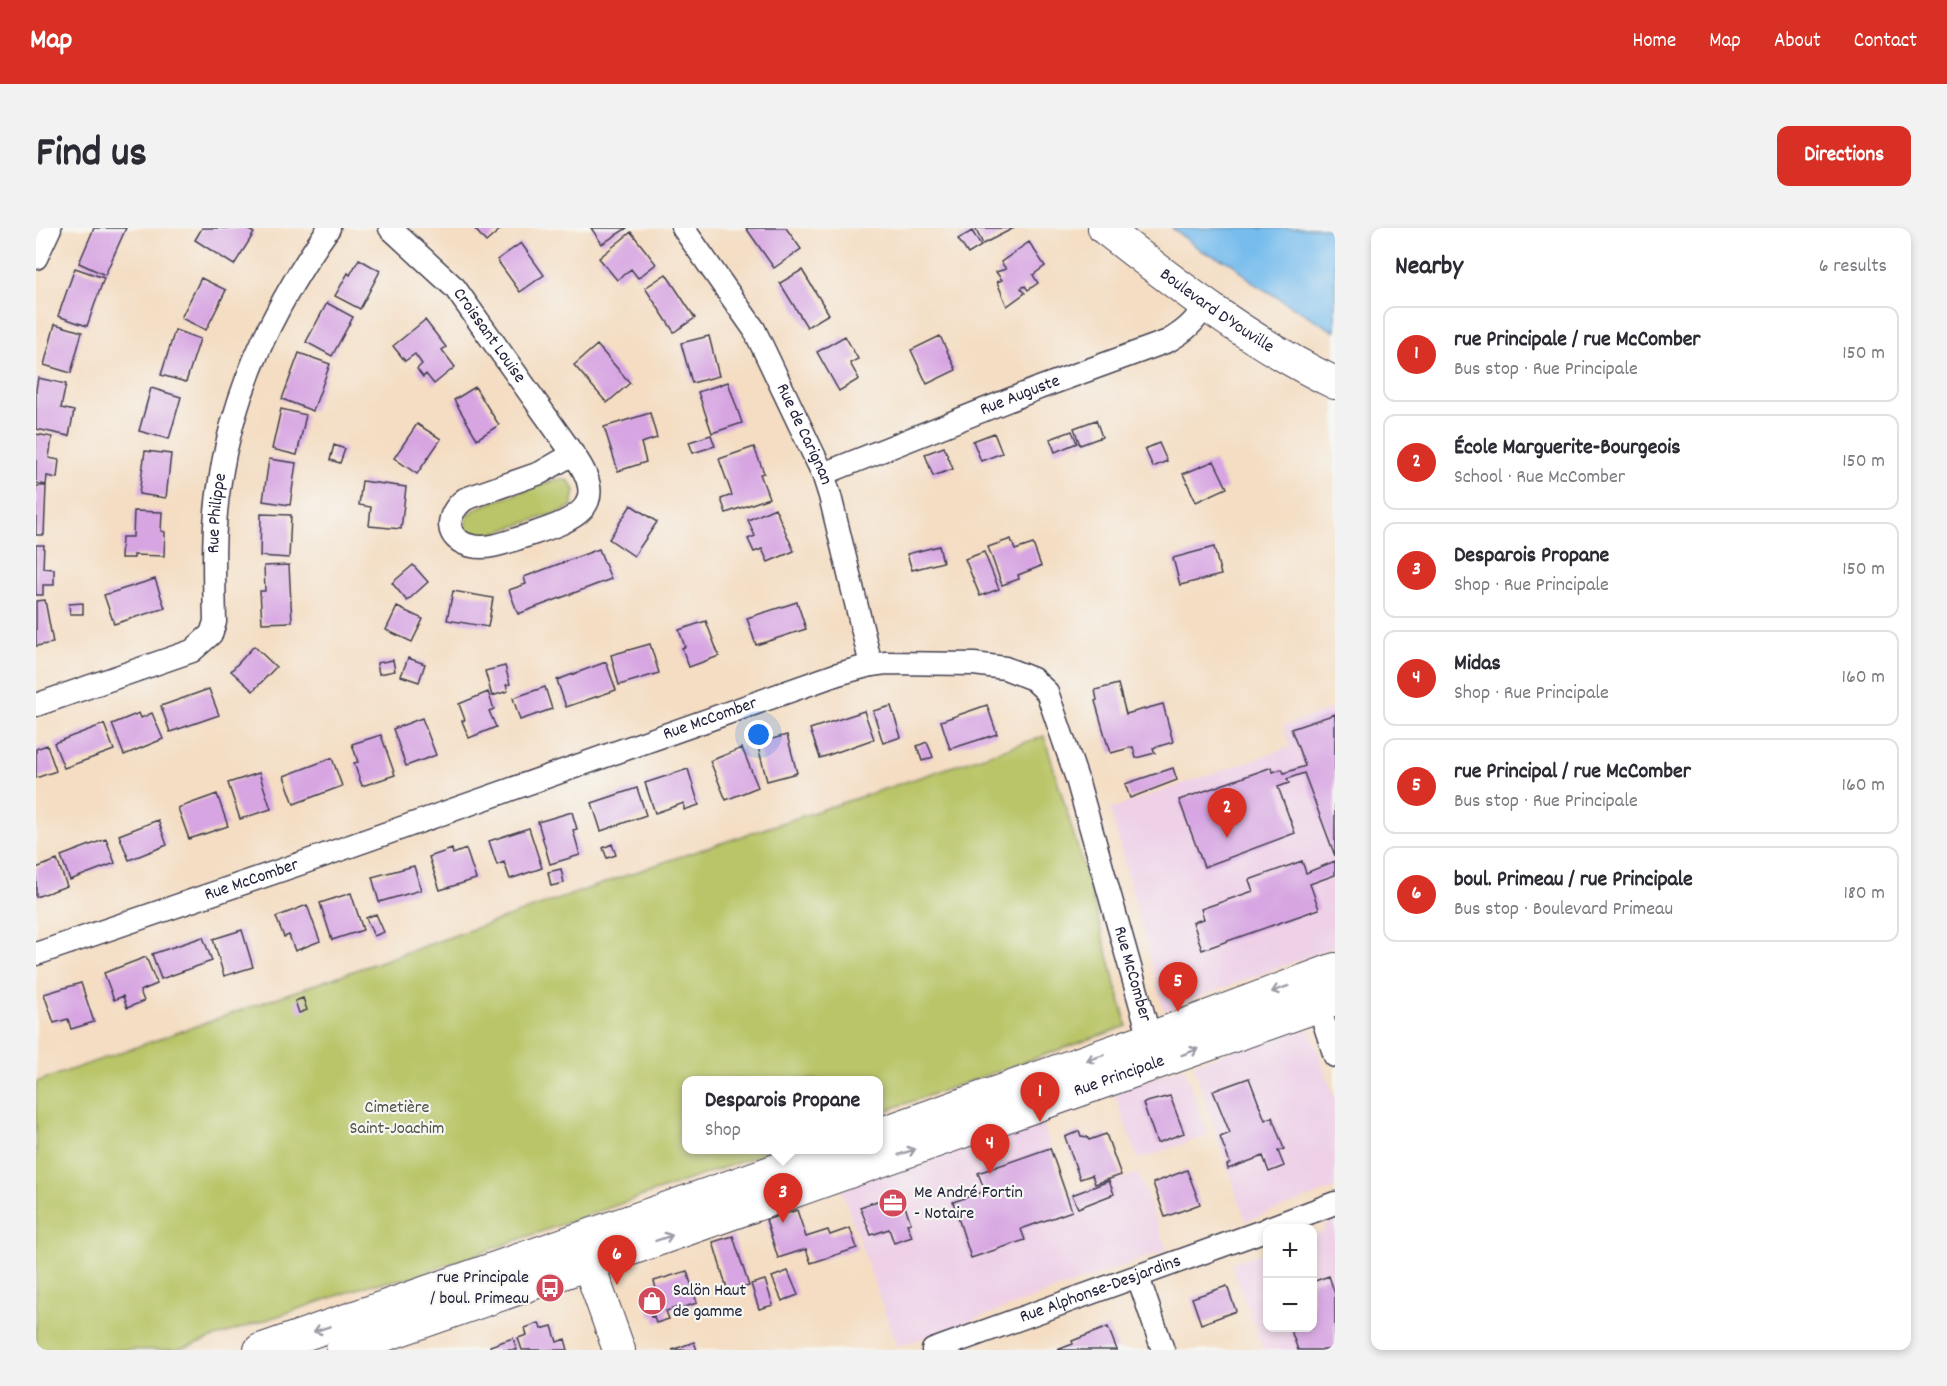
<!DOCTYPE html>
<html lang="en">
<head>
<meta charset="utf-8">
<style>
  :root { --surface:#fff; --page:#f2f2f3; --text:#2b2b33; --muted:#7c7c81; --line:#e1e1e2; --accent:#d93025 }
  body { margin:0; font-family:Dekko,sans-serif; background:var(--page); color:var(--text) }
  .controls { position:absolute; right:18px; bottom:18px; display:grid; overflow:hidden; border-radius:12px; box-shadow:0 3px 9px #0003 }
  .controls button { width:54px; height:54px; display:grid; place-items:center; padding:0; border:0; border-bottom:2px solid var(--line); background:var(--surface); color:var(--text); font:30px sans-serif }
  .you { position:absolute; left:723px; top:507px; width:21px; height:21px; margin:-15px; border:4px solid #fff; border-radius:50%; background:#1a73e8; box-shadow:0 0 0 9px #1a73e833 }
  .badge { display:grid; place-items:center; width:39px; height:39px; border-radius:50%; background:var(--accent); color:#fff; font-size:20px; font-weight:700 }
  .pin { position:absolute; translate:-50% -50px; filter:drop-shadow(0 2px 3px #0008) }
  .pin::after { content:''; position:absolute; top:32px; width:21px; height:18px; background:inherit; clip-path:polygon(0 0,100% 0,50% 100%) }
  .popup { position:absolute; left:646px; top:848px; width:201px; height:78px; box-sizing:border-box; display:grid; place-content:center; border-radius:12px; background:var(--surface); filter:drop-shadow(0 2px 4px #0005); font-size:20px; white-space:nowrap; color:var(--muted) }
  .popup b { font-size:22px; color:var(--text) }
  .popup::after { content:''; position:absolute; left:50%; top:100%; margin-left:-12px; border:12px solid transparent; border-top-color:var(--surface) }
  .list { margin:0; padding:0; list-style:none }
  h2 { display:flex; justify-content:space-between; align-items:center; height:78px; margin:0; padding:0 24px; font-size:26px }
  h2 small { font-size:20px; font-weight:400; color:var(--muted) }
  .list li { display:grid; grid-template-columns:39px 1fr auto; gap:18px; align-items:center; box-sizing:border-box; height:96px; margin:0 12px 12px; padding:0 12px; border:2px solid var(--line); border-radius:12px }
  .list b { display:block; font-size:22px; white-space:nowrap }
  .list p { margin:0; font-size:20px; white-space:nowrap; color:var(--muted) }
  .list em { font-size:20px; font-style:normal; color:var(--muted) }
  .map { position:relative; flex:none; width:1299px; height:1122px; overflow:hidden; border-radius:12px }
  header { display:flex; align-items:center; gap:36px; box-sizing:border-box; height:84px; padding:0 30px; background:var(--accent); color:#fff }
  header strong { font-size:28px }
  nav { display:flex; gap:33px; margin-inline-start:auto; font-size:21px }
  .intro { display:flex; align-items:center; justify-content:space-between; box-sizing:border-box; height:144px; padding:0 36px }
  h1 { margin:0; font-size:42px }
  .button { padding:15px 27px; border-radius:12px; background:var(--accent); color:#fff; font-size:21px; font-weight:700 }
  main { display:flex; gap:36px; padding:0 36px }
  aside { flex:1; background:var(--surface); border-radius:12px; box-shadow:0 3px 9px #0003 }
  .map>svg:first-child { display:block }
  .built { fill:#eed0e7 }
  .green { fill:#b9c567; stroke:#6e7451; stroke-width:1.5 }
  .water { fill:#76bced; stroke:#4c6f94; stroke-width:1.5 }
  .building { fill:#d7a5e2 }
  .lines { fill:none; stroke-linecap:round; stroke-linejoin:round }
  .street-casing { stroke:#423e4f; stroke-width:25 }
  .secondary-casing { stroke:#423e4f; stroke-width:34 }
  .street { stroke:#fff; stroke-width:22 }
  .secondary { stroke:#fff; stroke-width:32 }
  .oneway { stroke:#9c9ca7 }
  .labels { text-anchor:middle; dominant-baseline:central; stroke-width:4.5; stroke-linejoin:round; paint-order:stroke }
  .street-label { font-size:18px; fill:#22223b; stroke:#f6f6f2 }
  .park-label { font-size:18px; fill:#4f5348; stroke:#f6f6f2 }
  .poi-label { font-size:18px; fill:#22223b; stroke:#f6f6f2; text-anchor:start }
</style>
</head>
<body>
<header>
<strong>Map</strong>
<nav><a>Home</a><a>Map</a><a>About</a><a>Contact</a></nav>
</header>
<div class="intro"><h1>Find us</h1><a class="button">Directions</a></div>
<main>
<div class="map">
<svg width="1299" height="1122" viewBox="0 0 1299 1122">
  <rect width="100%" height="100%" fill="#f6f6f2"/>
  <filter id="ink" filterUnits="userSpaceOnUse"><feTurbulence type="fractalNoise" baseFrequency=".0167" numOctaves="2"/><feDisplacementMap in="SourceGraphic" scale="12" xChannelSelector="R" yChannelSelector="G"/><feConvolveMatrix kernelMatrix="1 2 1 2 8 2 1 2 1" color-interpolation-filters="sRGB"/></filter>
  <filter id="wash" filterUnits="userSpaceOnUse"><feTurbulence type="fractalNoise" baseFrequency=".008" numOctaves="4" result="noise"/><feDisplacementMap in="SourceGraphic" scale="24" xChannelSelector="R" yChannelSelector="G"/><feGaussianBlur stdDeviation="1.35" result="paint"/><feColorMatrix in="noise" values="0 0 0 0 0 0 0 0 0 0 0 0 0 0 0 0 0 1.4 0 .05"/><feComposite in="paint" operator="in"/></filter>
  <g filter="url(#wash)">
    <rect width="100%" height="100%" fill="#f4ddc2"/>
    <path class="built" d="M1299 480V719L1138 778 1135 782H1128L1074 581 1254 519 1247 498Z
      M1265 799 1270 803 1274 801 1299 871V960L1210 993 1157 836Z
      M1148 839 1172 907 1102 932 1078 864Z
      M1005 890 1031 969 1102 945 1131 1022 861 1119 805 960Z
      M1299 993V1122H1227L1195 1035 1231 1023 1232 1100H1276L1277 1007 1289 1003 1288 998Z"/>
    <path class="green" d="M527 251 533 253 539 262 536 277 529 282 455 306 442 307 431 303C427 291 434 285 443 279L519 252Z
      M1008 508 1052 654 1091 798 843 885V852H651V922H738L373 1050 333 1057 141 1122H0V854L640 630Z"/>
    <path class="water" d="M1136 0H1299V104L1219 56 1197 36 1166 23Z"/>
    <g id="blocks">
      <path class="building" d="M58 0H90L69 47 43 35Z
        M166 0H215L213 2 218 5 198 37 159 12Z
        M438 0H466L450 14Z
        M555 0H591L566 16Z
        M710 0H750L765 21 738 40Z
        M939 0H978L947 16Z
        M936 3 945 18 932 26 922 11Z
        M595 4 620 36 602 50 595 41 581 52 563 30Z
        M993 14 1009 38 997 47 1002 55 992 62 989 58 985 60 989 65 971 78 961 54 966 52 960 44 970 41 965 34Z
        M485 15 508 47 484 64 461 32Z
        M323 31 344 43 324 81 299 68 312 45 314 47Z
        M39 40 68 50 51 98 22 88Z
        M766 42 793 86 771 99 744 55Z
        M630 46 659 90 638 104 609 60Z
        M165 50 190 62 170 102 145 90Z
        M291 75 317 89 296 128 270 114Z
        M389 92 410 119 406 122 419 139 398 156 390 146 387 149 381 141 386 136 379 126 369 133 357 118Z
        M19 96 46 104 35 145 8 137Z
        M139 102 164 111 150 154 125 147Z
        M673 108 683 148 656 155 645 115Z
        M809 108 822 131 814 135 823 151 803 163 781 124Z
        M904 108 920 142 891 156 875 122Z
        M561 117 594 155 571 175 538 137Z
        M263 125 294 136 277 183 246 171Z
        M2 150 30 156 25 180 38 183 33 208 0 201V161Z
        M692 154 706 195 676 205 662 164Z
        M439 159 463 197 441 211 418 172Z
        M115 160 145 169 133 211 103 203Z
        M245 181 270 187 261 227 236 221Z
        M614 185 621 210 605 215 610 234 582 243 568 199Z
        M1060 192 1066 209 1044 217 1038 200Z
        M381 196 405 211 381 246 358 230Z
        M1036 203 1041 215 1019 224 1014 211Z
        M958 205 966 225 945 233 937 213Z
        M0 206 16 209 13 230 23 232 21 250 11 248 10 257 0 255Z
        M675 207 679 218 657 225 653 214Z
        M1123 215 1131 233 1117 239 1109 221Z
        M298 217 309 221 304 235 294 232Z
        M718 219 728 245 724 246 733 270 690 285 685 271 696 267 683 231Z
        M908 219 917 241 897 248 889 226Z
        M109 223 135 226 130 270 103 266Z
        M233 231 260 235 254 277 227 273Z
        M1178 233 1191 260 1160 274 1147 246Z
        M326 253 370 259 365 301 333 298 335 279 323 277Z
        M0 258H10L8 307H0Z
        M595 277 621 294 598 328 573 311Z
        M739 280 758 323 732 334 726 321 718 324 712 311 719 308 712 292Z
        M98 283 126 284 125 303 129 304 128 328 98 327V330H85L86 309H97Z
        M225 286 255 287 253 330 224 328Z
        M975 311 979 322 997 316 1005 338 982 347 983 351 966 357 952 319Z
        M0 317H8L7 340 18 341V357H7V367H0Z
        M903 318 907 334 876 342 871 326Z
        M1178 319 1185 347 1144 357 1137 330Z
        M563 321 575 351 482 386 473 362 490 356 488 349Z
        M948 324 963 361 944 368 929 331Z
        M253 337 256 394 226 395 224 363H229L228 338Z
        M377 337 392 354 371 373 356 355Z
        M119 351 129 380 78 396 68 367Z
        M417 363 457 370 452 399 411 392Z
        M9 372 17 415 0 418V373Z
        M761 374 770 401 720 417 711 390Z
        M47 375V386H34L33 376Z
        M361 379 387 391 376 414 350 402Z
        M670 393 683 428 653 439 646 420 649 419 643 402Z
        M614 416 623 445 583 457 575 427Z
        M218 418 240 439 217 463 195 443Z
        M372 430 389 436 383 454 365 448Z
        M357 432 359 443 343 446 341 435Z
        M570 434 580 462 530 479 521 452Z
        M469 438 474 456 470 457 472 463 456 468 449 443Z
        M1082 456 1090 486 1127 476 1137 514 1117 520 1119 525 1100 530 1097 519 1075 525 1072 515H1071L1059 473 1061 472 1059 462Z
        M509 459 516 481 484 492 477 470Z
        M173 461 183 487 134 504 125 478Z
        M452 464 458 481 453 483 460 499 433 510 426 493 429 492 423 476Z
        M951 477 961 506 914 521 905 493Z
        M855 478 865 509 847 515 837 483Z
        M828 483 838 511 784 530 774 501Z
        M103 485 105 490 116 485 127 511 88 527 76 496Z
        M1299 486V628L1268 545 1251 551 1253 555 1242 559 1259 605 1168 639 1143 572 1236 539 1237 544 1246 541 1248 545 1269 538 1255 501Z
        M386 490 400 527 370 538 357 501Z
        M68 496 78 522 28 540 18 515Z
        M345 507 359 547 326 558 318 535 322 534 316 516Z
        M751 507 761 545 731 553 721 515Z
        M891 514 897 529 886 533 881 518Z
        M11 517 20 543 0 550V521Z
        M706 520 722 559 690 572 674 533Z
        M296 530 306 558 258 576 248 548Z
        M1137 540 1141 552 1094 570 1089 556Z
        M652 541 663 577 648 582V575L619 585 609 555Z
        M223 545 235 581 204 591 192 555Z
        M601 560 610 587 565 603 556 575Z
        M181 566 192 598 153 611 142 580Z
        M536 584 541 601 537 602 544 627 514 636 502 594Z
        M122 592 131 617 93 632 83 607Z
        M493 600 506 640 474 651 468 634 461 637 453 613Z
        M70 611 79 635 34 652 25 628Z
        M576 616 580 627 571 630 567 620Z
        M416 621 417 626 430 621 440 651 404 662 393 629Z
        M21 632 31 658 0 669V640Z
        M1266 633 1270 645 1299 633V647L1274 656 1283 681 1166 722 1157 694 1168 691 1165 681 1217 663 1213 652Z
        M378 638 385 662 343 674 336 649Z
        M525 641 528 655 515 658 512 644Z
        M315 665 327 702 296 712 284 675Z
        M271 677 284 713 259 723 253 707 248 709 240 689Z
        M340 686 348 704 338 708 330 690Z
        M206 702 217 739 188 748 177 711Z
        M167 709 176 733 125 751 116 726Z
        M110 729 121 756 104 763 108 773 91 780 87 768 78 772 68 745Z
        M45 755 58 794 35 801 32 791 18 795 8 766Z
        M267 770 271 782 263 785 259 773Z
        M1213 850 1229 892 1236 889 1248 921 1242 923 1248 938 1233 944 1227 928 1192 941 1191 937 1194 935 1184 909 1194 905 1177 863Z
        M1134 868 1148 905 1121 915 1107 875Z
        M1043 903 1045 908 1051 909 1053 912 1070 906 1085 947 1059 956 1056 947 1044 951 1029 909Z
        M1014 920 1036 983 985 1001 989 1012 935 1030 917 974 949 963 942 945Z
        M1151 942 1164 976 1129 989 1117 955Z
        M1073 953 1078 966 1042 980 1036 967Z
        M864 965 875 995 871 996 876 1009 858 1015 853 1001 835 1007 824 979Z
        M761 982 770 1009 792 1002 794 1007 814 1000 821 1020 775 1035 770 1021 742 1030 730 992Z
        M697 1008 713 1058 692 1064 677 1014Z
        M651 1043 661 1075 648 1079 649 1083 641 1085 640 1080 630 1083 633 1091 620 1095 618 1088 615 1089 609 1072 622 1068 618 1053Z
        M752 1043 762 1067 746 1073 736 1049Z
        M1293 1048 1299 1066V1122H1262L1254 1100H1276V1054Z
        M729 1052 737 1077 723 1081 715 1056Z
        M1191 1058 1200 1083 1165 1096 1156 1070Z
        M503 1095 505 1101 516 1098 521 1114 529 1111 532 1122H486L482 1110 491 1107 489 1100Z
        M1072 1099 1081 1122H1021L1037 1116 1036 1113Z
        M477 1110 481 1122H455L454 1118Z
        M658 1114 661 1122H636Z"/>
    </g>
  </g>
  <g filter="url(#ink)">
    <use href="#blocks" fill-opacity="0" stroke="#423e4f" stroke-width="1.5"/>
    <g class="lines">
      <g class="street-casing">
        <g id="street">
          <path id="s1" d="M354 0 419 60 537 226"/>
          <path id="s2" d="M647 0 718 101 787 246 794 268 835 437"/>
          <path d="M0 30 14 0"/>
          <path d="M537 226C578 281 535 293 490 308 473 313 454 322 436 318 407 312 409 286 429 271L504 245Z"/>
          <path id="s3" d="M787 246 1003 160 1132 113C1149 103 1160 94 1169 76"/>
          <path id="s4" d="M0 477 156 423 175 406 179 394C178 347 176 299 184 253 198 159 239 76 293 0"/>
          <path id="s5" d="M0 726 269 634 802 446 835 437 850 435 938 436 969 440 997 451 1011 464 1041 551 1114 810"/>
          <path d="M1283 764 1281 774 1299 828"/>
          <path d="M1233 1000 1299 975"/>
          <path d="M1102 1049 1127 1122"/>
          <path id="s6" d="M897 1122 1232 1001"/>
        </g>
      </g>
      <g class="secondary-casing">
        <g id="secondary">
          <path id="s7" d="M1068 0C1141 57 1215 115 1299 155"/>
          <path d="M843 906 1114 810 1299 741"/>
          <path d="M546 1018 583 1122"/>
          <path d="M224 1122 798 922"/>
          <path id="s8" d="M306 1122 553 1036 1299 772"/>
        </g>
      </g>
      <use href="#street" class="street"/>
      <use href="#secondary" class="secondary"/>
    </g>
    <defs><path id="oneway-shaft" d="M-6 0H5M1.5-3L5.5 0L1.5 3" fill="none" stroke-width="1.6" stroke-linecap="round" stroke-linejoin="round" transform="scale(1.5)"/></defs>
    <g class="oneway">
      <use href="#oneway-shaft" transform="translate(1244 761) rotate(160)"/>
      <use href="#oneway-shaft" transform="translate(1154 824) rotate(-20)"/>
      <use href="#oneway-shaft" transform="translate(1059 830) rotate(161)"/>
      <use href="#oneway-shaft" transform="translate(871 924) rotate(-19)"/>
      <use href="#oneway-shaft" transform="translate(628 1010) rotate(-19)"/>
      <use href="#oneway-shaft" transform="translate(286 1101) rotate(161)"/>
    </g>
  </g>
  <defs>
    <g id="office-disc" transform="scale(1.5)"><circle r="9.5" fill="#d1495b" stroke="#f6f6f2"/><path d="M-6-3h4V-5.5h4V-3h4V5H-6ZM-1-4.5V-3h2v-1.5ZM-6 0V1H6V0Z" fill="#fff"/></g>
    <g id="bus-disc" transform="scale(1.5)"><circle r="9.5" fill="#d1495b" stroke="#f6f6f2"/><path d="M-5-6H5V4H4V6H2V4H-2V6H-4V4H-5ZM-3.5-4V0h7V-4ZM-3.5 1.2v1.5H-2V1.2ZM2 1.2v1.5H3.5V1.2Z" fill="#fff"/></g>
    <g id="shop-disc" transform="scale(1.5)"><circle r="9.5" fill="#d1495b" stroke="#f6f6f2"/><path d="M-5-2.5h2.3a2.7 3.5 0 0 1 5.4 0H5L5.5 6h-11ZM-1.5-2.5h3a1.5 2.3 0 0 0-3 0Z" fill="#fff"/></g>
  </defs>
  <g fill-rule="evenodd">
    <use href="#office-disc" x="857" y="975"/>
    <use href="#bus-disc" x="514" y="1060"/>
    <use href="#shop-disc" x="616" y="1073"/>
  </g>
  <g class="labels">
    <g class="street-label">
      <text stroke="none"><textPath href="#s7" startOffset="140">Boulevard D'Youville</textPath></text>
      <text stroke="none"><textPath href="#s1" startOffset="147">Croissant Louise</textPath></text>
      <text stroke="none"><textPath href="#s3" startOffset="212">Rue Auguste</textPath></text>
      <text stroke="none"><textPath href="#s2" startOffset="240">Rue de Carignan</textPath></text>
      <text stroke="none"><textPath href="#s4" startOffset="312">Rue Philippe</textPath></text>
      <text stroke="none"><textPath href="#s5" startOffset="714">Rue McComber</textPath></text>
      <text stroke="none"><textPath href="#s5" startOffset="228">Rue McComber</textPath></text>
      <text stroke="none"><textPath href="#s5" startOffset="1362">Rue McComber</textPath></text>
      <text stroke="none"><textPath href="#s8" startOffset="824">Rue Principale</textPath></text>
      <text stroke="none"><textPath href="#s6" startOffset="178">Rue Alphonse-Desjardins</textPath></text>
    </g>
    <g class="park-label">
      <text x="361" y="880">Cimetière<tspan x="361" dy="21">Saint-Joachim</tspan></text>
    </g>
    <g class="poi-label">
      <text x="878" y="965">Me André Fortin<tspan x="878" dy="21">- Notaire</tspan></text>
      <text x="493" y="1050" text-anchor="end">rue Principale<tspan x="493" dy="21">/ boul. Primeau</tspan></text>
      <text x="637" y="1063">Salön Haut<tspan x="637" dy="21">de gamme</tspan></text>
    </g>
  </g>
</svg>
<div class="controls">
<button>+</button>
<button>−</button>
</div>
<div class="you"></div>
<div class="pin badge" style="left:1004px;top:894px">1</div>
<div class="pin badge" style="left:1191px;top:610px">2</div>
<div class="pin badge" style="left:747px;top:995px">3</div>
<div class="popup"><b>Desparois Propane</b>Shop</div>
<div class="pin badge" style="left:954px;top:946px">4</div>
<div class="pin badge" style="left:1142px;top:784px">5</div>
<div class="pin badge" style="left:581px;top:1057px">6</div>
</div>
<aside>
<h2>Nearby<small>6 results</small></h2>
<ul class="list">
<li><span class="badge">1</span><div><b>rue Principale / rue McComber</b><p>Bus stop · Rue Principale</p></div><em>150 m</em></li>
<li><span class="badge">2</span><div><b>École Marguerite-Bourgeois</b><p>School · Rue McComber</p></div><em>150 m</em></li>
<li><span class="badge">3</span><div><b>Desparois Propane</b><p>Shop · Rue Principale</p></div><em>150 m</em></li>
<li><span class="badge">4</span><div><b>Midas</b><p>Shop · Rue Principale</p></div><em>160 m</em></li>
<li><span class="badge">5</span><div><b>rue Principal / rue McComber</b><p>Bus stop · Rue Principale</p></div><em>160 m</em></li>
<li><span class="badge">6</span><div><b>boul. Primeau / rue Principale</b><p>Bus stop · Boulevard Primeau</p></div><em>180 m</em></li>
</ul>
</aside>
</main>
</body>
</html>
